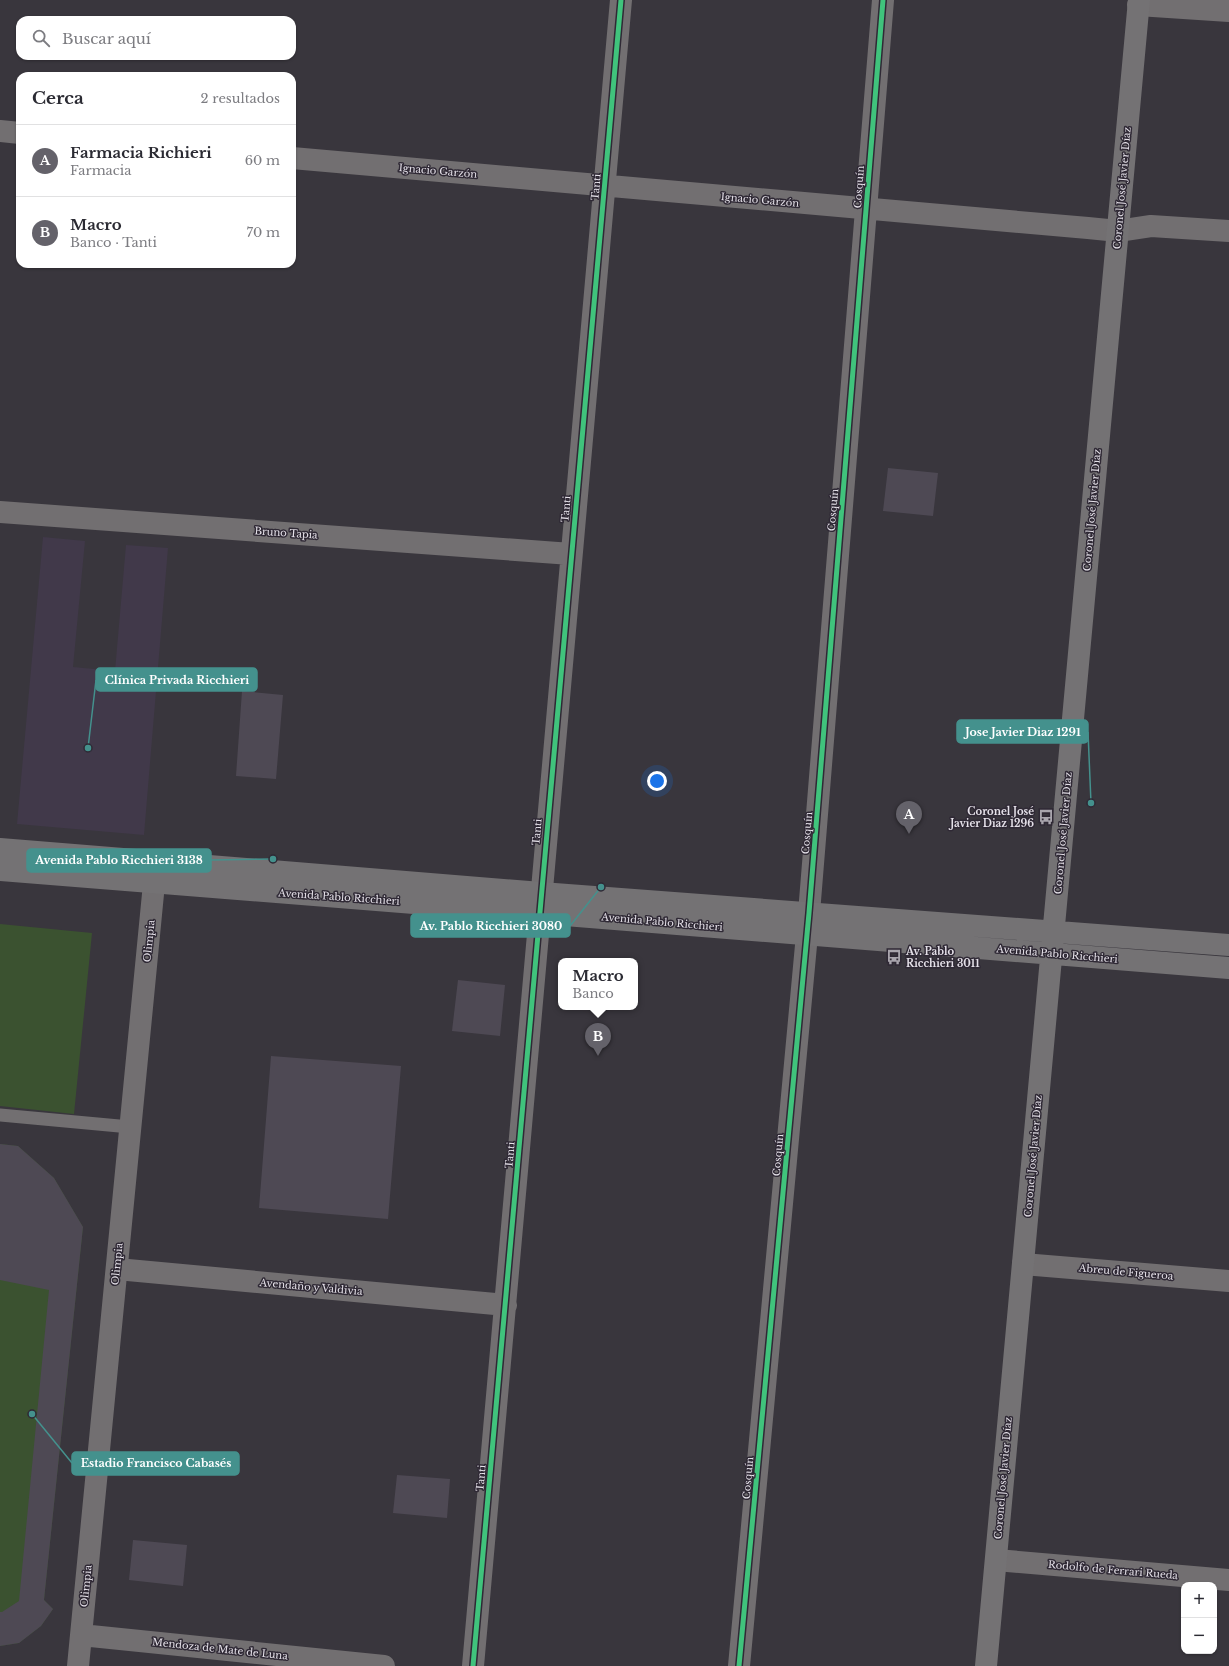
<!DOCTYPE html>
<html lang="es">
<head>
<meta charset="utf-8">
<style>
  :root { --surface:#fff; --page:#f7f7f7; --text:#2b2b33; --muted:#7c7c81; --line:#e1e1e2; --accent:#64626a }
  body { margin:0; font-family:"Libre Baskerville",serif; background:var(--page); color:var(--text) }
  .controls { position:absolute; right:12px; bottom:12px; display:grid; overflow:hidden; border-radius:8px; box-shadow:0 1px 3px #0004 }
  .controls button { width:36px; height:36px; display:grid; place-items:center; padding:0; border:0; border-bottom:1px solid var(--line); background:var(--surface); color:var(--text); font:20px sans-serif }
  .you { position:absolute; left:657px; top:781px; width:14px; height:14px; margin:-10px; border:3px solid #fff; border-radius:50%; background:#1a73e8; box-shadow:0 0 0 6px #1a73e833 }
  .badge { display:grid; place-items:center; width:26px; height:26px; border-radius:50%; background:var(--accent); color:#fff; font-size:13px; font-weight:700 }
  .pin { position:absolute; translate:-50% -33px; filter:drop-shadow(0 1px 2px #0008) }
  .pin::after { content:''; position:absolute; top:21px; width:14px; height:12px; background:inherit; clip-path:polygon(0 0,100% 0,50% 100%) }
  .popup { position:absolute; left:558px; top:958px; width:80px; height:52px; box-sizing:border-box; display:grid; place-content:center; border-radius:8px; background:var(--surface); filter:drop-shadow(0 1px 3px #0005); font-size:13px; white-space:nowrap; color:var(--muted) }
  .popup b { font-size:15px; color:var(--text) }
  .popup::after { content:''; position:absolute; left:50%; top:100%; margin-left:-8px; border:8px solid transparent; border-top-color:var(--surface) }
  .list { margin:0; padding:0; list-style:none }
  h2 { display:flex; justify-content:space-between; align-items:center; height:52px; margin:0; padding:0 16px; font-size:17px }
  h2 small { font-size:13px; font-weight:400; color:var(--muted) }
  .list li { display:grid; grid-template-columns:26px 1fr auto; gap:12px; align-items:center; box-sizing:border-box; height:72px; padding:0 16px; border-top:1px solid var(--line) }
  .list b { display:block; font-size:15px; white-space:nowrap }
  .list p { margin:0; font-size:13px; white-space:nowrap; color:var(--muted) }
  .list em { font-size:13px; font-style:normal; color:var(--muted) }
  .icon { flex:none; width:22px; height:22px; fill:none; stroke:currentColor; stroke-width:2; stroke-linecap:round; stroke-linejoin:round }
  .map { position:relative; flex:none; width:1229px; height:1666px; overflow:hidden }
  .search { position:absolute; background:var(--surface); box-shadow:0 1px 3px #0004; left:16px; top:16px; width:280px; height:44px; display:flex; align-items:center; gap:10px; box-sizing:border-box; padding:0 14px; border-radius:12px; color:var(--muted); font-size:15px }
  .panel { position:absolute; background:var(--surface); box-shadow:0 1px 3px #0004; left:16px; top:72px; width:280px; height:196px; border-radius:12px }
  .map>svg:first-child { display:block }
  .built { fill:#41394a }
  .green { fill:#3b5230 }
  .building { fill:#4e4954 }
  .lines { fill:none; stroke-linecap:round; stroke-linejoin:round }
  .lane { stroke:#726f71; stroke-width:13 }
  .street { stroke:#726f71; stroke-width:22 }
  .secondary { stroke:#747274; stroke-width:22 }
  .cycleway-casing { stroke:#2f2935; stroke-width:8 }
  .cycleway { stroke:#40c37c; stroke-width:5 }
  .labels { text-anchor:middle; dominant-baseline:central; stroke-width:3; stroke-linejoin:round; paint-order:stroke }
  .street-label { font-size:10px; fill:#e5e1e9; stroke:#2f2935 }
  .poi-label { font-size:10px; font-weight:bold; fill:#e5e1e9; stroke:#2f2935; text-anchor:end }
  .leader { fill:none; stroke:#44918d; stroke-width:1.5 }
  .callout-dot { fill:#44918d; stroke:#2f2935; stroke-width:1.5 }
  .callout { fill:#44918d; stroke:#44918d; stroke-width:1.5 }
  .callout-label { font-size:11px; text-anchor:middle; font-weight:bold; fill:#fff }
</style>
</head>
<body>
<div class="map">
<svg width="1229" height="1666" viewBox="0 0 1229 1666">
  <rect width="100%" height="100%" fill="#39363d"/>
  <path class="built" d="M43 537 85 541 73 667 115 671 126 545 168 548 144 835 17 824Z"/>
  <path class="green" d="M0 924 92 933 74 1114 0 1106Z
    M0 1144 18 1146 54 1178 83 1227 44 1600 53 1609 41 1626 19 1643 0 1646Z"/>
  <path class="building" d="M888 468 938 473 933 516 883 511Z
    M242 691 283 695 276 779 236 776Z
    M458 980 505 985 500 1036 452 1031Z
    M271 1056 401 1066 388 1219 259 1208Z
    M0 1144 18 1146 54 1178 83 1227 44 1600 53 1609 41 1626 19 1643 0 1646V1612H2L19 1601 49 1290 0 1280Z
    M397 1475 450 1479 447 1518 393 1513Z
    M133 1540 187 1545 183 1586 129 1580Z"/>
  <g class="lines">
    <path class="lane" d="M0 1115 130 1127"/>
    <path class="street" d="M1138 5 1229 11
      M0 131 20 133
      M292 158 1088 228 1118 231 1151 226 1229 231
      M0 512 571 554
      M1023 1264 1229 1281
      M117 1269 506 1305
      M996 1560 1229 1580
      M81 1635 384 1666
      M78 1666 156 863
      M473 1666 621 0
      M739 1666 809 913 883 0"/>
    <path class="secondary" d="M0 849 541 893 1229 945
      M0 870 1229 968
      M986 1666 1139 0"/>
    <g class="cycleway-casing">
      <path id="cycleway" d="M473 1666 621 0
        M739 1666 809 913 883 0"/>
    </g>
    <use href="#cycleway" class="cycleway"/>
  </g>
  <defs>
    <g id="bus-bare" transform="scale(1.2)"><path d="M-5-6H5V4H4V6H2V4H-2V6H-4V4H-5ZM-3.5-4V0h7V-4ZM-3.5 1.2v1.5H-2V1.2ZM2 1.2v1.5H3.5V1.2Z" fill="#a9a5ad" stroke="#2f2935" stroke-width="2.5" paint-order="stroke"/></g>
  </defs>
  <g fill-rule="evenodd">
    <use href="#bus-bare" x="1046" y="817"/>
    <use href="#bus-bare" x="894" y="957"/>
  </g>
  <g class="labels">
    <g class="street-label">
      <text transform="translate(438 171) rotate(5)">Ignacio Garzón</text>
      <text transform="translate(596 187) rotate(-85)">Tanti</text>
      <text transform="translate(859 187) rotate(-86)">Cosquín</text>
      <text transform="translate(1122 188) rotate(-85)">Coronel José Javier Díaz</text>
      <text transform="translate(760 200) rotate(5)">Ignacio Garzón</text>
      <text transform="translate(566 509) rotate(-85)">Tanti</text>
      <text transform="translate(833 510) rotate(-85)">Cosquín</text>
      <text transform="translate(1092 510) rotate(-85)">Coronel José Javier Díaz</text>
      <text transform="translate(286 533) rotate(4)">Bruno Tapia</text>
      <text transform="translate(537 832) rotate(-85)">Tanti</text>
      <text transform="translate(807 833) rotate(-85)">Cosquín</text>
      <text transform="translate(1063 833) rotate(-85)">Coronel José Javier Díaz</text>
      <text transform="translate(339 897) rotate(4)">Avenida Pablo Ricchieri</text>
      <text transform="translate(662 922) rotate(5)">Avenida Pablo Ricchieri</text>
      <text transform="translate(149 941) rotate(-84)">Olimpia</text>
      <text transform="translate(1057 954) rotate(5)">Avenida Pablo Ricchieri</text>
      <text transform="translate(510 1155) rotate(-85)">Tanti</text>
      <text transform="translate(778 1155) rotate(-85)">Cosquín</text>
      <text transform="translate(1033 1156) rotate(-85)">Coronel José Javier Díaz</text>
      <text transform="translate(117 1264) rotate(-84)">Olimpia</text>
      <text transform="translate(1126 1272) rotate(5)">Abreu de Figueroa</text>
      <text transform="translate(311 1287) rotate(5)">Avendaño y Valdivia</text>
      <text transform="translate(481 1478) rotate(-85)">Tanti</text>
      <text transform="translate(748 1478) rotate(-85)">Cosquín</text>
      <text transform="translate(1003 1478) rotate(-85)">Coronel José Javier Díaz</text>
      <text transform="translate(1113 1570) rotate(5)">Rodolfo de Ferrari Rueda</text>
      <text transform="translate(86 1586) rotate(-84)">Olimpia</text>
      <text transform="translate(220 1649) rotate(6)">Mendoza de Mate de Luna</text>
    </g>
    <g class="poi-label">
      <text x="1034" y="811">Coronel José<tspan x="1034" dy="12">Javier Diaz 1296</tspan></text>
      <text x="906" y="951" text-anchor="start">Av. Pablo<tspan x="906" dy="12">Ricchieri 3011</tspan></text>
    </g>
  </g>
  <path class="leader" d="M88 748L96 680M1091 803L1088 732M273 859L211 860M601 887L570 926M32 1414L72 1463"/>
  <g class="callout-dot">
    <circle cx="88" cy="748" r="4"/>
    <circle cx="1091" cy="803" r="4"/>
    <circle cx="273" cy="859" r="4"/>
    <circle cx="601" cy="887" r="4"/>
    <circle cx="32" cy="1414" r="4"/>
  </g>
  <g class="callout">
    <rect x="96" y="668" width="161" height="23" rx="4"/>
    <rect x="957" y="720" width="131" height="23" rx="4"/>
    <rect x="27" y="849" width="184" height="23" rx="4"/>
    <rect x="411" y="914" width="159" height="23" rx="4"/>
    <rect x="72" y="1452" width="167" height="23" rx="4"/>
  </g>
  <g class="callout-label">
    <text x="177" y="684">Clínica Privada Ricchieri</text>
    <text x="1023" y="736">Jose Javier Diaz 1291</text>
    <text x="119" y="864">Avenida Pablo Ricchieri 3138</text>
    <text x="491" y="930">Av. Pablo Ricchieri 3080</text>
    <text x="156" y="1467">Estadio Francisco Cabasés</text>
  </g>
</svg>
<div class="controls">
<button>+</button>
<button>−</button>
</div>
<div class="you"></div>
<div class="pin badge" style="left:909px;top:834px">A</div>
<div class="pin badge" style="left:598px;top:1056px">B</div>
<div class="popup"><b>Macro</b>Banco</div>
<div class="search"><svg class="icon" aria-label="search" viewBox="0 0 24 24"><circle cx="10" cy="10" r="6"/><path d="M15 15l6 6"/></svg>Buscar aquí</div>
<section class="panel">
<h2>Cerca<small>2 resultados</small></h2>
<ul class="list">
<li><span class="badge">A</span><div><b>Farmacia Richieri</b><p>Farmacia</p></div><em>60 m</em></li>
<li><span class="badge">B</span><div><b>Macro</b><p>Banco · Tanti</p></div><em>70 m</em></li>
</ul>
</section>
</div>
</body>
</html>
